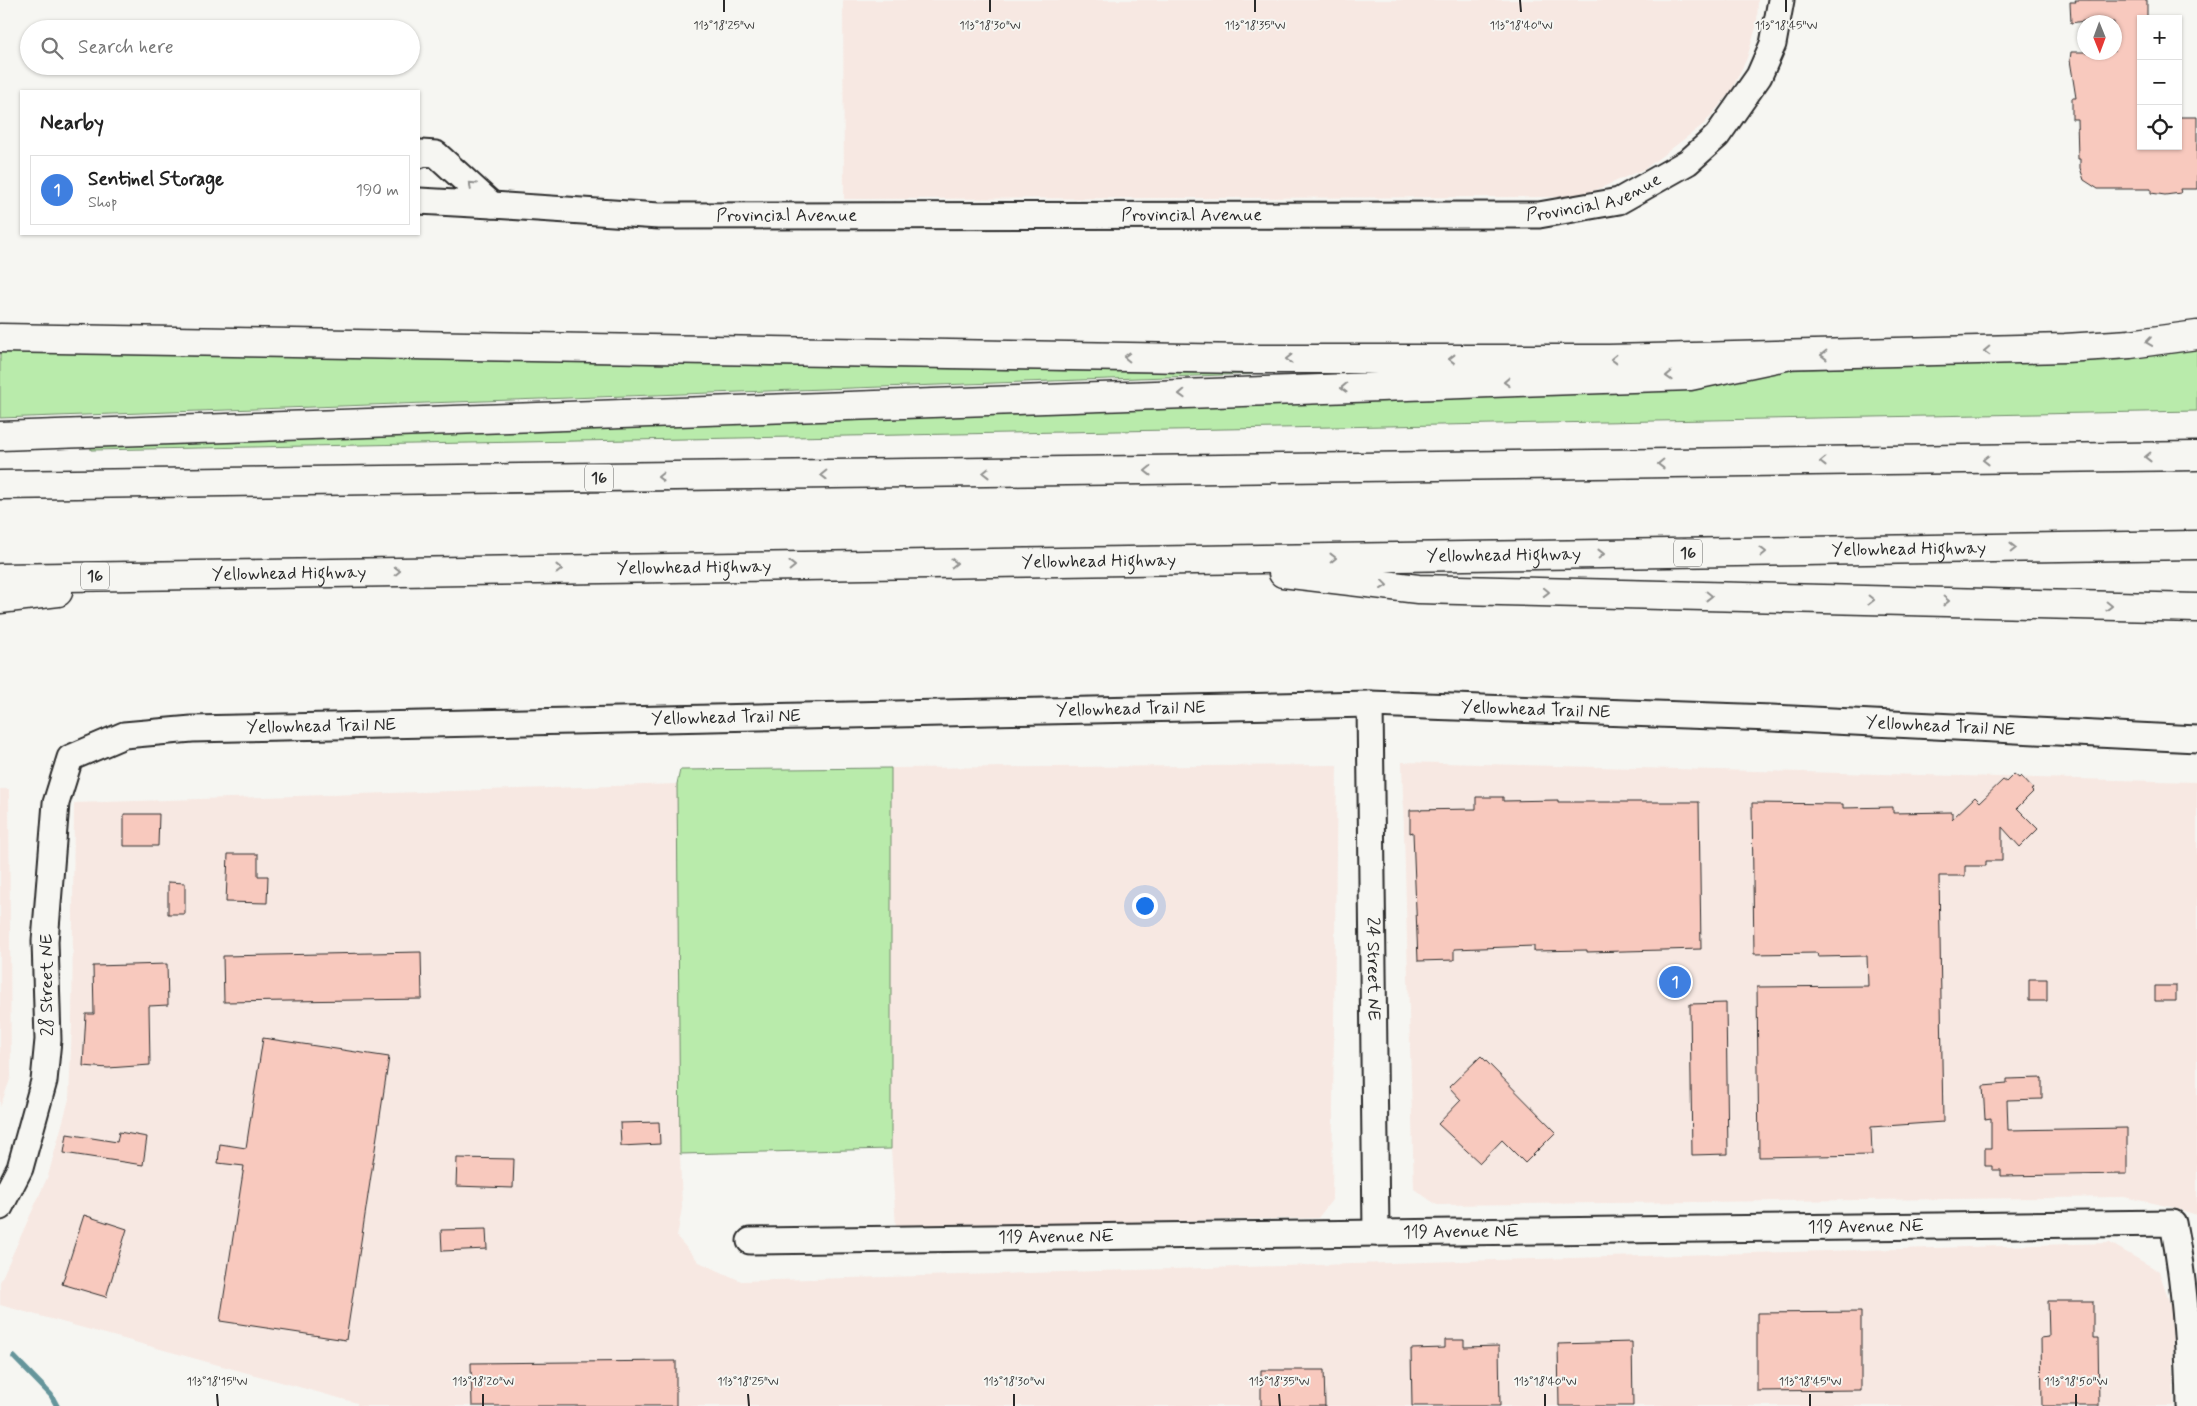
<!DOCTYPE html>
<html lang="en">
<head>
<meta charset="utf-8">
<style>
  :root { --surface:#fff; --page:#f6f6f6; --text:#222; --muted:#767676; --line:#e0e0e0; --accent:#d1495b }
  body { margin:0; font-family:Mynerve,sans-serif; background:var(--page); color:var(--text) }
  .controls { position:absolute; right:15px; top:15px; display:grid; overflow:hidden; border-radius:0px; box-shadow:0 1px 4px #0004 }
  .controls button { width:45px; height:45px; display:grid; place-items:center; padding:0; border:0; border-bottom:1px solid var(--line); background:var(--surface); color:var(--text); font:25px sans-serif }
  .compass { position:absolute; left:2077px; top:15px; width:45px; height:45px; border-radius:50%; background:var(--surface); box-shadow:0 1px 4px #0004; rotate:179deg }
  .you { position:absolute; left:1144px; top:905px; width:18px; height:18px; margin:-12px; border:4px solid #fff; border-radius:50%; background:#1a73e8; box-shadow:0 0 0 8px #1a73e833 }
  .badge { display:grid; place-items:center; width:32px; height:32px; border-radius:50%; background:var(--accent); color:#fff; font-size:16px; font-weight:700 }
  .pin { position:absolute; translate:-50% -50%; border:2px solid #fff; box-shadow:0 1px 5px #0006 }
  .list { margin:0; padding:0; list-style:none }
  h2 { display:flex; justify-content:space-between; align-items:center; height:65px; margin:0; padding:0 20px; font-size:21px }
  h2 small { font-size:16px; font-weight:400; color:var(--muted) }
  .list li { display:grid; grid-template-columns:32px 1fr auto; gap:15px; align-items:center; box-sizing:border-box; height:70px; margin:0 10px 10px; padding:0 10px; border:1px solid var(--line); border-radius:0px }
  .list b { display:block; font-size:19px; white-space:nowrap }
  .list p { margin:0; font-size:16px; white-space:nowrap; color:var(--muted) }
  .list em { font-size:16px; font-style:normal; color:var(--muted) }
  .icon { flex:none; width:28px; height:28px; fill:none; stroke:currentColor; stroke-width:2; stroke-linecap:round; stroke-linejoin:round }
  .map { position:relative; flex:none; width:2197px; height:1406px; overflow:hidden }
  .search { position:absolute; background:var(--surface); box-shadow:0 1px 4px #0004; left:20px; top:20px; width:400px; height:55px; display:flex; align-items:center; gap:12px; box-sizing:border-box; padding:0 18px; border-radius:28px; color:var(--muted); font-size:19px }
  .panel { position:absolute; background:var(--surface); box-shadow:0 1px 4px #0004; left:20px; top:90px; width:400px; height:145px; border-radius:0px }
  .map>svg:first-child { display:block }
  .built { fill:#f7e8e2 }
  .green { fill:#b9ebab; stroke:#728b6b }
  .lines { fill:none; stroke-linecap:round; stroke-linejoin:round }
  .stream { stroke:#65959b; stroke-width:5.5 }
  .building { fill:#f8c9be; stroke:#2b2b2b }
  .minor-casing { stroke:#2b2b2b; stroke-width:29 }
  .major-casing { stroke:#2b2b2b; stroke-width:31 }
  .highway-casing { stroke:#2b2b2b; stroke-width:31 }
  .minor { stroke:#f6f6f2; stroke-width:25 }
  .major { stroke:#f6f6f2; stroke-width:28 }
  .highway { stroke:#f6f6f2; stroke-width:28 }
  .oneway { stroke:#90908e }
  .ticks { fill:none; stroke:#2b2b2b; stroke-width:2 }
  .labels { text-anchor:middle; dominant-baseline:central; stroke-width:4; stroke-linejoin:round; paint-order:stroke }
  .shield { fill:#f6f6f2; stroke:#686867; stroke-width:1 }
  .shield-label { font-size:16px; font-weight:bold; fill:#2b2b2b }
  .street-label { font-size:18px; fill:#2b2b2b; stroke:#f6f6f2 }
  .ticks-label { font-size:12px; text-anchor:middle; fill:#2b2b2b; stroke:#f6f6f2; stroke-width:4; stroke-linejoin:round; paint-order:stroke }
</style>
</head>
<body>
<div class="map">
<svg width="2197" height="1406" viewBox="0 0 2197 1406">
  <rect width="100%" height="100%" fill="#f6f6f2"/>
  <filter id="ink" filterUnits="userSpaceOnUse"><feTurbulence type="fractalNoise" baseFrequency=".02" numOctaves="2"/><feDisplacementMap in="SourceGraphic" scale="10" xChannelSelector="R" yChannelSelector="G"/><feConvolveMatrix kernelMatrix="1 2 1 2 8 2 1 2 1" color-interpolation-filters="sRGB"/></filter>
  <g filter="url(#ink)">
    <path class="built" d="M843 0H1758L1757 24 1747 58 1731 91 1704 124 1646 168 1596 190 1568 197 844 199Z
      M1402 762 2197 782V1215L2171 1207 2124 1197 1437 1205 1414 1189Z
      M1337 765 1332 1200 1318 1218 896 1227 891 1149V768Z
      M677 784 680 1154 682 1208 677 1237 699 1262 741 1281 2110 1243 2159 1271 2172 1310 2174 1406H357V1403L0 1305V1282L48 1176 69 1099 72 1024 74 803Z
      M0 789H9L11 1077 0 1107Z"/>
    <path class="green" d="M2197 348V411L91 450V445L647 427 1810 369 2064 362 2129 358Z
      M0 351 35 353 1252 374 0 418Z
      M891 768V1149L680 1154 677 784 680 770Z"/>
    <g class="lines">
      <path class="stream" d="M14 1357 51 1395 57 1406"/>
    </g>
    <path class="building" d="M2075 0H2147V19H2141V146H2178V117H2197V189H2180L2181 193 2165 195 2151 193V189H2098L2084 180 2080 168V159H2078L2077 119H2072V98H2076L2070 60 2071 52H2114V22H2088L2090 20 2071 23 2070 2H2076Z
      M2014 774 2019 778 2021 776 2033 789 2031 790 2033 792 2017 808 2038 829 2020 847 2002 827V861H1986V866H1965V876H1939L1943 1122 1871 1127 1872 1155 1759 1157 1757 987 1868 986 1867 956 1818 957 1817 953 1754 954 1752 803 1843 804V808L1893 807V813L1952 812V819L1975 797 1980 802 2003 780 2006 782Z
      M1476 797H1503V801L1558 800V802H1699L1701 949 1587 952V950L1534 951V946L1454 949V960L1418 961 1413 832 1410 833V810L1476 809Z
      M124 814H159L158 846H124Z
      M228 854H258V876H268L267 903 226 902Z
      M168 882 185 883V914H168Z
      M421 952 422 999 224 1002 223 956Z
      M167 964 168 1005 149 1006 150 1065 108 1068 83 1066 86 1014H94L93 966Z
      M2029 979H2047V1001H2029Z
      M2155 986H2176V1001H2155Z
      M1726 1003 1728 1154 1692 1155 1690 1004Z
      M263 1038 389 1057 346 1340 220 1321 244 1166 218 1163 220 1144 246 1148Z
      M1481 1056 1556 1132 1525 1163 1502 1140 1480 1163 1438 1124 1461 1100 1449 1087Z
      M2042 1078V1099L2007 1100 2008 1130 2127 1128V1174L2001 1176V1170H1992V1166H1985V1148H1991V1118L1985 1119 1983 1086 2007 1084V1079Z
      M659 1122 660 1144 621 1146 620 1123Z
      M119 1132 147 1137 143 1165 64 1153 67 1134 117 1142Z
      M457 1158 514 1159 513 1188 456 1186Z
      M84 1215 127 1229 106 1297 62 1284Z
      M486 1229 487 1249 442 1251 441 1230Z
      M2048 1301H2093V1338H2098L2099 1406H2042L2041 1338 2049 1337Z
      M1861 1312V1390L1757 1391V1313Z
      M1445 1340H1464V1347L1499 1346 1500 1406H1412L1411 1349 1445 1348Z
      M1632 1342 1633 1406H1559L1558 1344Z
      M676 1361V1406H472L471 1363Z
      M1261 1370H1324L1325 1406H1261Z"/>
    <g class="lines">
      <g class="minor-casing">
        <g id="minor">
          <path d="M419 155 421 153 436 154 492 205 419 201"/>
          <path id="s1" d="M492 205 659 216 1539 215 1619 201 1688 162 1717 136 1759 76 1773 44 1781 0"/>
          <path id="s2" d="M1370 704 1376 1233"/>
          <path id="s3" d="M0 1207 20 1168 44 1081 48 1040 45 941 56 803 70 758 124 735 192 729 1370 704 1772 718 2197 739"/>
          <path id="s4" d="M750 1241 2173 1223C2185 1284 2189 1345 2190 1406"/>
        </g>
      </g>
      <g class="major-casing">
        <path id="major" d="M0 338 1246 359H1609L2065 348 2130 344 2197 335"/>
      </g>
      <g class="highway-casing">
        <g id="highway">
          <path d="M0 436 1690 376 1786 356"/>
          <path d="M0 485 2197 456"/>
          <path d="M1283 573 1418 589 2197 608"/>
          <path id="s5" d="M0 578 2197 545"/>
          <path d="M0 599 58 592"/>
        </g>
      </g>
      <use href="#minor" class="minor"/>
      <use href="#major" class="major"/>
      <use href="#highway" class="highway"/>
    </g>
    <defs><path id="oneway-chevron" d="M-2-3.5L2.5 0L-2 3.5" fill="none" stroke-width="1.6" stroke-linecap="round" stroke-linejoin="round" transform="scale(1.25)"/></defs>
    <g class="oneway">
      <use href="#oneway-chevron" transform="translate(472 185) rotate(-136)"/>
      <use href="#oneway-chevron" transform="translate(2149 342) rotate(172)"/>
      <use href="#oneway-chevron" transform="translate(1987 351) rotate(178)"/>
      <use href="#oneway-chevron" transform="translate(1824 355) rotate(179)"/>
      <use href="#oneway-chevron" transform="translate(1127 357) rotate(-179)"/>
      <use href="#oneway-chevron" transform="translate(1289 359) rotate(-180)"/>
      <use href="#oneway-chevron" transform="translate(1452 359) rotate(-180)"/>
      <use href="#oneway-chevron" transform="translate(1614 359) rotate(179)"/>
      <use href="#oneway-chevron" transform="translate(1669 376) rotate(178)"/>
      <use href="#oneway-chevron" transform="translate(1507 382) rotate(178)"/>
      <use href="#oneway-chevron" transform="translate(1344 388) rotate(178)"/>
      <use href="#oneway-chevron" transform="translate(1182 394) rotate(178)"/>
      <use href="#oneway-chevron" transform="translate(2148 457) rotate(179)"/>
      <use href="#oneway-chevron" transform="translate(1986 460) rotate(179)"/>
      <use href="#oneway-chevron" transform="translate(1823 462) rotate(179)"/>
      <use href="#oneway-chevron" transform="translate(1661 464) rotate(179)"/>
      <use href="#oneway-chevron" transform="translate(1148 471) rotate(179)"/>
      <use href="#oneway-chevron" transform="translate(986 473) rotate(179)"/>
      <use href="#oneway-chevron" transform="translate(824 475) rotate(179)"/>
      <use href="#oneway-chevron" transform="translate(661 477) rotate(179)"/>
      <use href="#oneway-chevron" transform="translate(2013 548) rotate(-1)"/>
      <use href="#oneway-chevron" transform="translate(1763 552) rotate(-1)"/>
      <use href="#oneway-chevron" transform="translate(1601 554) rotate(-1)"/>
      <use href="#oneway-chevron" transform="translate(1333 558) rotate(-1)"/>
      <use href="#oneway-chevron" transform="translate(954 563) rotate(-1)"/>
      <use href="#oneway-chevron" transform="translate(792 566) rotate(-1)"/>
      <use href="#oneway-chevron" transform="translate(559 569) rotate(-1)"/>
      <use href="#oneway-chevron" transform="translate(397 571) rotate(-1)"/>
      <use href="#oneway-chevron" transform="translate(1384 585) rotate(7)"/>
      <use href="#oneway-chevron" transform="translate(1546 592) rotate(1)"/>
      <use href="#oneway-chevron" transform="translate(1709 596) rotate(1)"/>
      <use href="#oneway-chevron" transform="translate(1871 600) rotate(1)"/>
      <use href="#oneway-chevron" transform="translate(1946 601) rotate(1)"/>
      <use href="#oneway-chevron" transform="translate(2109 606) rotate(1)"/>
    </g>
  </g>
  <path class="ticks" d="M724 0V12M990 0V12M1255 0V12M1520 0 1521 12M1786 0V12M217 1394 218 1406M483 1394V1406M748 1394 749 1406M1014 1394V1406M1279 1394 1280 1406M1545 1394V1406M1810 1394V1406M2076 1394V1406"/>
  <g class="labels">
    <g class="shield">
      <rect x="585" y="464.5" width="28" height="27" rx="4"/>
      <rect x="1674" y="539.5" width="28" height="27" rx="4"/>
      <rect x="81" y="562.5" width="28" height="27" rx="4"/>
    </g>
    <g class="shield-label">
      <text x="599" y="478">16</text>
      <text x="1688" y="553">16</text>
      <text x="95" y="576">16</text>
    </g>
    <g class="street-label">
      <text stroke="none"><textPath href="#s1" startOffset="1105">Provincial Avenue</textPath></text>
      <text stroke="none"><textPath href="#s1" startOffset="295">Provincial Avenue</textPath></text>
      <text stroke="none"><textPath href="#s1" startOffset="700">Provincial Avenue</textPath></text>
      <text stroke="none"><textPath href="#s5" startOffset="1909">Yellowhead Highway</textPath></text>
      <text stroke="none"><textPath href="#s5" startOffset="1504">Yellowhead Highway</textPath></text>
      <text stroke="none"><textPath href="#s5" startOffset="1099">Yellowhead Highway</textPath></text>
      <text stroke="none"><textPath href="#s5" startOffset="694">Yellowhead Highway</textPath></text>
      <text stroke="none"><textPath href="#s5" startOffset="289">Yellowhead Highway</textPath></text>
      <text stroke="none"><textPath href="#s3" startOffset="1931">Yellowhead Trail NE</textPath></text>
      <text stroke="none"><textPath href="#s3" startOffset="1526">Yellowhead Trail NE</textPath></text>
      <text stroke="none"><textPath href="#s3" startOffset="1121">Yellowhead Trail NE</textPath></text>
      <text stroke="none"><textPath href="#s3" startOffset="716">Yellowhead Trail NE</textPath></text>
      <text stroke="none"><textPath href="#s3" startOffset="2336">Yellowhead Trail NE</textPath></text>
      <text stroke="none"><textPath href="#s2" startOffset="265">24 Street NE</textPath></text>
      <text transform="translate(47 985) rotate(-90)">28 Street NE</text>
      <text stroke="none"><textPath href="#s4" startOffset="1116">119 Avenue NE</textPath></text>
      <text stroke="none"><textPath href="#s4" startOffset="711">119 Avenue NE</textPath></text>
      <text stroke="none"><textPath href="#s4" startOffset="306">119 Avenue NE</textPath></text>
    </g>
  </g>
  <g class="ticks-label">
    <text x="724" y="29">113°18'25"W</text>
    <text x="990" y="29">113°18'30"W</text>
    <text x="1255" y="29">113°18'35"W</text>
    <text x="1521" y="29">113°18'40"W</text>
    <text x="1786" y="29">113°18'45"W</text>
    <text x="217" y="1385">113°18'15"W</text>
    <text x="483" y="1385">113°18'20"W</text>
    <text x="748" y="1385">113°18'25"W</text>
    <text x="1014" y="1385">113°18'30"W</text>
    <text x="1279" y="1385">113°18'35"W</text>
    <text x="1545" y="1385">113°18'40"W</text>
    <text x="1810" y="1385">113°18'45"W</text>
    <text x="2076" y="1385">113°18'50"W</text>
  </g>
</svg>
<div class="controls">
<button>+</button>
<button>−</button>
<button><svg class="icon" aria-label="locate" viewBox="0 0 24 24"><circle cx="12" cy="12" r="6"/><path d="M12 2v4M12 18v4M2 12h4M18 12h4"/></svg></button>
</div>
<svg class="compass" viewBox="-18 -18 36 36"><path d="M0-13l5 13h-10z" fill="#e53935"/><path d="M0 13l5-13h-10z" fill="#767676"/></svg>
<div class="you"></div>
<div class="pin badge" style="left:1675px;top:982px;background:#3f7fe0">1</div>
<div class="search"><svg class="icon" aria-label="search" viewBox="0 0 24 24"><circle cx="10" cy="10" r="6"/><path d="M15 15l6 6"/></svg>Search here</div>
<section class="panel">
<h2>Nearby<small></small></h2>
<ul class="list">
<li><span class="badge" style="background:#3f7fe0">1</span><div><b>Sentinel Storage</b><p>Shop</p></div><em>190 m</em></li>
</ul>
</section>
</div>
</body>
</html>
